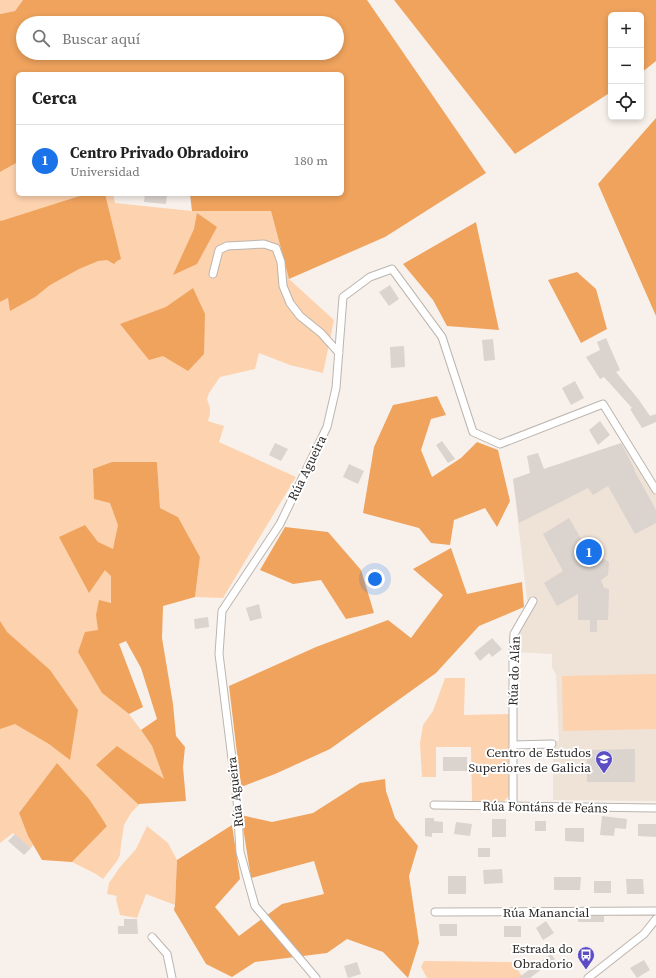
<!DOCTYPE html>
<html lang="es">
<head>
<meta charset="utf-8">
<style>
  :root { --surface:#fff; --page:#f2f2f2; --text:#222; --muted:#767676; --line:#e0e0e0; --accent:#1a73e8 }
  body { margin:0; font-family:"Source Serif 4",serif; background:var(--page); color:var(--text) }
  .controls { position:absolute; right:12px; top:12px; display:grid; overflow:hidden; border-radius:6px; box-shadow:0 2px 6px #0003 }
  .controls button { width:36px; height:36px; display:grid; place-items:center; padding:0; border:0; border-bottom:1px solid var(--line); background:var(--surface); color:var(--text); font:20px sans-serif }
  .you { position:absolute; left:375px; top:579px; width:14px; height:14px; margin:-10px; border:3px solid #fff; border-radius:50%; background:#1a73e8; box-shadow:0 0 0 6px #1a73e833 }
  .badge { display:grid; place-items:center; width:26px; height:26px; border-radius:50%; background:var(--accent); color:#fff; font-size:13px; font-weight:700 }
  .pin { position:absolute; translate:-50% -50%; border:2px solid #fff; box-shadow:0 1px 4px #0006 }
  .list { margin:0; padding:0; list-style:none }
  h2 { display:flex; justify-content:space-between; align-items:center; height:52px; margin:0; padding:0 16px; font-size:17px }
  h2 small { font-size:13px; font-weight:400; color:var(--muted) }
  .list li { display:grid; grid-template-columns:26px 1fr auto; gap:12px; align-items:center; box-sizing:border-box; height:72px; padding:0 16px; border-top:1px solid var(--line) }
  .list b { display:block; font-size:15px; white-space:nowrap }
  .list p { margin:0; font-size:13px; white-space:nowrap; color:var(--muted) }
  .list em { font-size:13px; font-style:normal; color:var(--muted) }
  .icon { flex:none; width:22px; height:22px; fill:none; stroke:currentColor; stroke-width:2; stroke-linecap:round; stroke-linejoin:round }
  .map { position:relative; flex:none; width:656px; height:978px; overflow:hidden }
  .search { position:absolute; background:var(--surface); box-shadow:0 2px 6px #0003; left:16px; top:16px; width:328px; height:44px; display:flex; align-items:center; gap:10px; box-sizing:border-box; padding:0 14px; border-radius:22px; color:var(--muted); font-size:15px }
  .panel { position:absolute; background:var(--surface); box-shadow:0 2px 6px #0003; left:16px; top:72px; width:328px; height:124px; border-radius:6px }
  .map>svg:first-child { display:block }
  .built { fill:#efe2d7 }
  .green { fill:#fdd2ae }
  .forest { fill:#efa35d; fill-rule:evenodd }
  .building { fill:#dad3ce }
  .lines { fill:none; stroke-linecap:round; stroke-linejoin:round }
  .street-casing { stroke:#bbb5af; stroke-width:9 }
  .street { stroke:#fff; stroke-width:7 }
  .labels { text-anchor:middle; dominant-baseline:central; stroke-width:4; stroke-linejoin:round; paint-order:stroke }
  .street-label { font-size:13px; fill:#2c2927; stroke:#fff }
  .poi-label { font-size:13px; fill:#2c2927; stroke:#fff; text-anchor:end }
</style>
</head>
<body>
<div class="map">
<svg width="656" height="978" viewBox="0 0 656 978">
  <rect width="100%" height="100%" fill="#f8f1eb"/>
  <path class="built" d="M622 443 656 496V801L553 800V741H559L556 675 552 667V654L517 652 516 639 532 609 528 608 513 479Z"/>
  <path class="green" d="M0 0H23L15 11 0 14Z
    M18 162V194H113L115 203 192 211H271L289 279 334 320 323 373 290 365 259 353 255 369 220 377 209 393 207 399 210 408V414L208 421 224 426 219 442 296 477 223 598 195 597 200 557 178 517 160 508 157 462 118 525 102 693 129 714 141 730 152 746 164 779 131 813 124 825 121 845 120 855 117 861 103 879 96 874 72 862 107 825 57 763 19 813 28 836 33 845 31 848 13 833 0 843V302L8 298V285L0 220V172Z
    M656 674V729L563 731 562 676Z
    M445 678H465L464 715 510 714 509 796 504 801H472L471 747H436V777H422L420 743 423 725 433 711Z
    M147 826 168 843 177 860 175 905 146 894 137 918 120 915 116 899 117 896 107 894 109 883 120 867 136 849Z
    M424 961 513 962 523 978H427L421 967Z"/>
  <path class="forest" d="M23 0H367L486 173 385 237 289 279 271 211H192L190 194H342V74H18V162L0 172V14L15 11ZM23 23H337V53H23Z
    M394 0H656V61L641 73V15H611V92L515 154Z
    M656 118V316L598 184Z
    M86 194H105L121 259 117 261 114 264 107 260 98 261 79 269 50 285 35 297 10 311 8 298 0 302V220L1 221Z
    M197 213 217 227 197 264 173 275 194 229Z
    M476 222 499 330 447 326 433 300 403 264Z
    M577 272 596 289 607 329 581 343 548 280Z
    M193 288 205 314 204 354 188 371 163 356 149 360 120 324 166 307Z
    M437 396 446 415 431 419 421 450 432 477 461 458 477 442 498 450 510 501 497 527 485 508 454 520 450 545 431 543 419 528 363 513 374 447 393 405Z
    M112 462H157L160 508 178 517 200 557 195 597 163 606 162 638 173 704 176 736 185 747 183 767 186 801 138 804 96 765 117 746 164 779 152 746 141 730 157 719 141 668 126 641 119 644 143 707 129 714 102 693 78 652 85 632 98 630 96 615 99 600 111 603V576L105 570 89 593 59 537 85 525 98 542 113 549 118 525 110 503 94 499 93 469Z
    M285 527 328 532 361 570 374 613 346 619 321 580 293 584 260 570Z
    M451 548 467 594 522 582 524 607 479 626 436 673 330 749 275 774 241 787 229 686 316 647 388 620 411 638 443 595 413 569Z
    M0 621 7 632 50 670 78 710 70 760 49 744 15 724 0 729Z
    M57 763 89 799 107 826 72 862 42 860 28 836 19 813Z
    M385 779 386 791 395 818 418 846 409 876 419 943 408 978 383 952 347 939 327 953 255 962 232 977 206 964 174 910 175 905 177 860 232 825 240 879 215 907 239 936 282 904 324 894 314 861 251 878 241 815 272 822 313 813 360 783Z"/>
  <path class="building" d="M145 194 167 195 166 204 144 202Z
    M390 285 399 299 389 306 379 292Z
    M606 338 620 370 616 372 639 400 650 416 656 414V422L642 428 630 409 632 408 604 377 600 379 586 357 600 350 597 342Z
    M493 339 495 360 484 361 482 340Z
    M404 346 405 367 391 368 390 347Z
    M575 381 584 398 571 405 562 388Z
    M600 421 610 435 598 445 589 430Z
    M442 441 455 459 448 463 436 445Z
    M275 443 288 449 281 461 269 455Z
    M621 443 635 470H634L656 510V523L635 534 608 486 593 495 588 488 519 523 513 479 530 473 527 456 538 453 544 469Z
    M349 464 364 471 358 484 343 477Z
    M569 518 591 556 597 554 609 562 608 575 601 580 604 588 609 589 608 620H597V632H590V620H578V594L557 606 544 583 563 571 543 534Z
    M259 604 262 618 250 621 246 608Z
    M208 617 209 627 195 629 194 619Z
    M492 638 502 649 492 657 489 653 480 661 474 653Z
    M635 749V782H587V750Z
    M443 757H467V771H443Z
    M602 816 627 819 626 829 615 828 614 836 600 835Z
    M425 818H434V821L443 822V833H432V837L425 836Z
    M492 819H506V837H492Z
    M535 821H546V831H535Z
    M456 822 472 824 470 836 454 834Z
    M638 824H656V837L638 836Z
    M565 828H584V842L565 841Z
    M15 834 31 848 24 855 8 841Z
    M478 848H490V857H478Z
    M502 869 503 883 484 884 483 870Z
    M448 876H466V894H448Z
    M554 877H581L580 890H554Z
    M626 879H643L644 894H627Z
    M594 881H611V893H594Z
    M578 916H604V922H578Z
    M124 919H137L138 934H118V926H124Z
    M546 921 554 933 543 940 536 928Z
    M439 924H457V936H440Z
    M504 926H521V937H504Z
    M551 954 555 959 530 978H518Z
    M644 960 650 970 637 978 630 968Z
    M357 962 361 974 348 978 344 966Z"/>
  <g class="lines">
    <g class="street-casing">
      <path id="street" d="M213 274 219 250 227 246 264 244 276 248 281 262 283 286 290 303 300 316 321 333 339 353
        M513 745 552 744
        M434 805 656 808
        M513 806V652L514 634 533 601
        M435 912 656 911
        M152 937 167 954 172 978
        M316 978 255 906 240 852 237 799 219 654 222 611 280 524 327 427 336 388 343 297 370 277 392 269 442 337 473 432 500 444 603 404 656 490
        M588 978 644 934 656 919"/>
    </g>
    <use href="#street" class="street"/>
  </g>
  <defs>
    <g id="university-pin" transform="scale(0.9)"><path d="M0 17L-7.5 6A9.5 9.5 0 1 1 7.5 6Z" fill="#5c4dc5" stroke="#fff"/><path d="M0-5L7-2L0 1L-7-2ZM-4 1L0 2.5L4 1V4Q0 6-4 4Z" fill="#fff"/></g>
    <g id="bus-pin" transform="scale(0.9)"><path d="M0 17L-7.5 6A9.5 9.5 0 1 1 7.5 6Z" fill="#5c4dc5" stroke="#fff"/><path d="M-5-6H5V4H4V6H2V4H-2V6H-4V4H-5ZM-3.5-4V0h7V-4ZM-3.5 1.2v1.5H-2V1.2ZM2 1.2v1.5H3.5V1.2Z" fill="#fff"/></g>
  </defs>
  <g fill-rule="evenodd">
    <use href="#university-pin" x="604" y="759"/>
    <use href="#bus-pin" x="586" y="955"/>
  </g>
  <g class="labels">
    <g class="street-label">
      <text transform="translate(307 468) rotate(-64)">Rúa Agueira</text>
      <text transform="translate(514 671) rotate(-88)">Rúa do Alán</text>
      <text transform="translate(235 792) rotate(-96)">Rúa Agueira</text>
      <text transform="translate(545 807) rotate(1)">Rúa Fontáns de Feáns</text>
      <text x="546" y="912">Rúa Manancial</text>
    </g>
    <g class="poi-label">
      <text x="591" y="752">Centro de Estudos<tspan x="591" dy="15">Superiores de Galicia</tspan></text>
      <text x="573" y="948">Estrada do<tspan x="573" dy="15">Obradorio</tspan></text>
    </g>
  </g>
</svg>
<div class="controls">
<button>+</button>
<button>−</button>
<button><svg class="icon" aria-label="locate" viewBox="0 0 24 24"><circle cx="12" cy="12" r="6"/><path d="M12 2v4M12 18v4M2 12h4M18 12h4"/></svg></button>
</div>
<div class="you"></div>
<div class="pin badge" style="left:589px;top:552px">1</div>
<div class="search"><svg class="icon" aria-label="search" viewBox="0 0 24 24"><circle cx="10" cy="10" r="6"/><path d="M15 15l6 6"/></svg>Buscar aquí</div>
<section class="panel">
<h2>Cerca<small></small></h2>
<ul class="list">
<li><span class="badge">1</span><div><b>Centro Privado Obradoiro</b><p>Universidad</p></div><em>180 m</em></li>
</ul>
</section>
</div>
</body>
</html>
